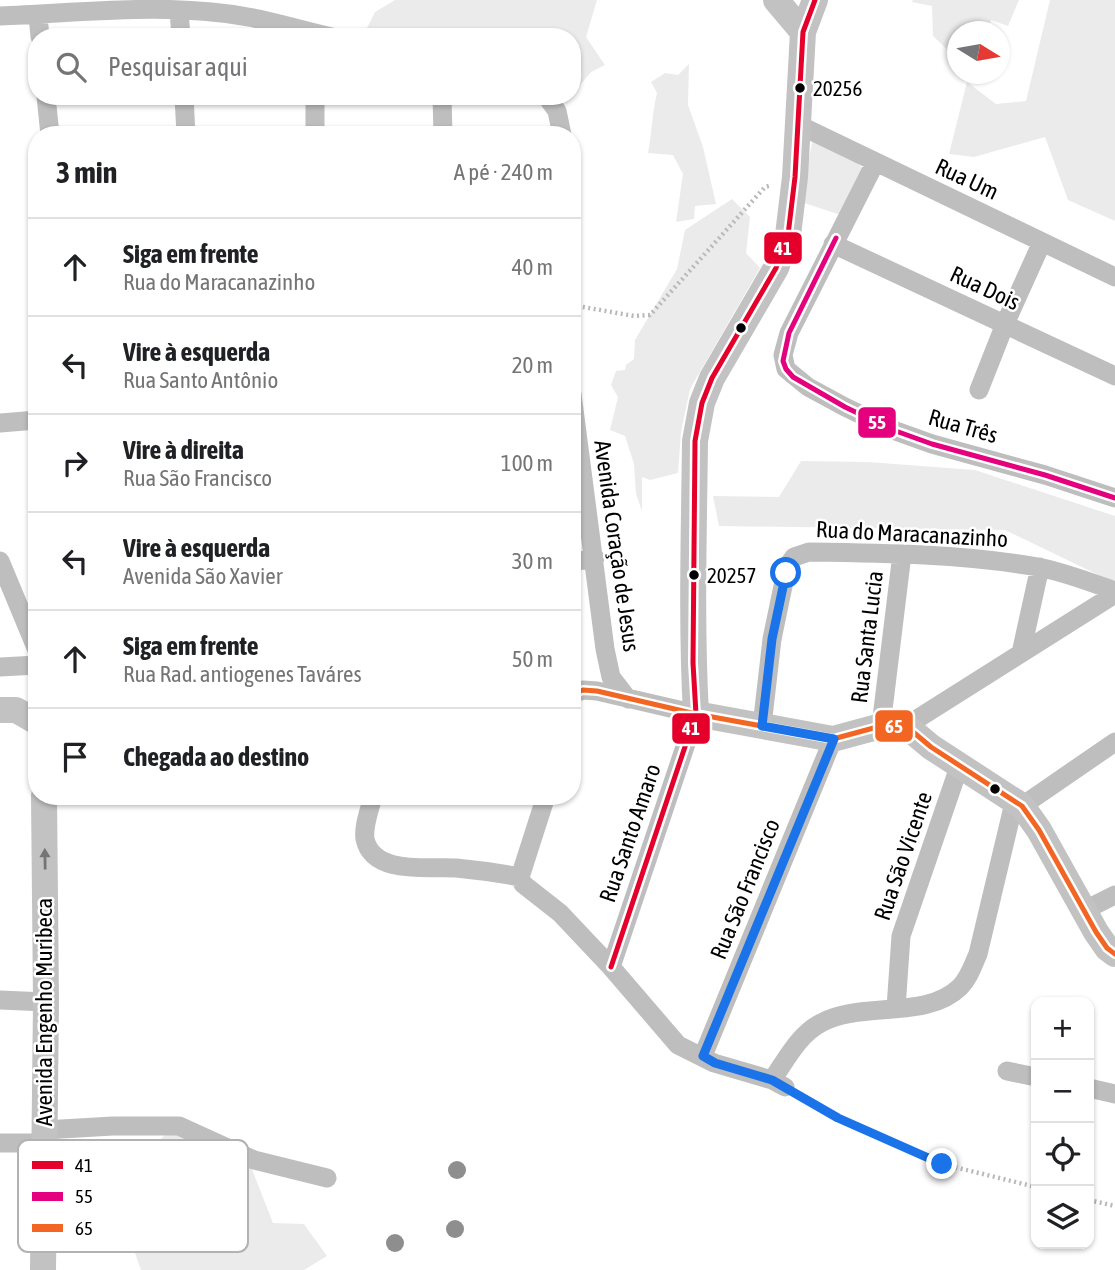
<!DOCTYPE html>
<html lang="pt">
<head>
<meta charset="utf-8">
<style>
  :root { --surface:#fff; --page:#f6f6f6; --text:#202124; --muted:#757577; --line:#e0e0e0 }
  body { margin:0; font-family:"Asap Condensed",sans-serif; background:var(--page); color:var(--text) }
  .controls { position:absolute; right:21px; bottom:21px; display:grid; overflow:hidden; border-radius:14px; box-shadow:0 2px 5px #0004 }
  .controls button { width:63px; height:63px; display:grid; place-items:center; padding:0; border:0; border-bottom:2px solid var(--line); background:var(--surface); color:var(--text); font:35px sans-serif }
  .compass { position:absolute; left:947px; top:21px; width:63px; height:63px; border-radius:50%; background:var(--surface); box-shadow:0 2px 5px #0004; rotate:101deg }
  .stop { position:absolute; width:21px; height:21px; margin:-16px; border:5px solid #1a73e8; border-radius:50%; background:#fff }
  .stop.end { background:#1a73e8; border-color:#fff; box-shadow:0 2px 7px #0008 }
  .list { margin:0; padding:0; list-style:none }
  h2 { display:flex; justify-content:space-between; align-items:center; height:91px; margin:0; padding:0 28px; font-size:30px }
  h2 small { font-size:23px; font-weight:400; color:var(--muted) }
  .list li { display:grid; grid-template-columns:46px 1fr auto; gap:21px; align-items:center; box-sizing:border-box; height:98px; padding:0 28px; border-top:2px solid var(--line) }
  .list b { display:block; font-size:26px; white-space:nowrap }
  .list p { margin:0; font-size:23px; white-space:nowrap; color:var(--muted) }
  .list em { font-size:23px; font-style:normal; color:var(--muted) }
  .icon { flex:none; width:38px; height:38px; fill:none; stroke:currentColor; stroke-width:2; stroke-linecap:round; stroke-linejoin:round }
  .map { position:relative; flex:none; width:1115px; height:1270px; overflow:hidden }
  .search { position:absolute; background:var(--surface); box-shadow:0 2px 5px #0004; left:28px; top:28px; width:553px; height:77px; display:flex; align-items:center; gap:18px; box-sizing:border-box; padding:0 24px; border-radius:28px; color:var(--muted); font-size:26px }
  .panel { position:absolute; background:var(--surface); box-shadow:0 2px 5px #0004; left:28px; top:126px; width:553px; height:679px; border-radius:28px }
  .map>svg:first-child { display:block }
  .green { fill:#ebebeb }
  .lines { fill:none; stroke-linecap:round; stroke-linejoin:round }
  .path { stroke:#b9b9b9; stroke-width:4.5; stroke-dasharray:2 3.5; stroke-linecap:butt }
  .street { stroke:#bebebe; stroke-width:19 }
  .secondary { stroke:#c2c2c2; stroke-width:26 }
  .bus-1-casing { stroke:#fff; stroke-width:10 }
  .bus-2-casing { stroke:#fff; stroke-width:10 }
  .bus-3-casing { stroke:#fff; stroke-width:10 }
  .bus-1 { stroke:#e4002b; stroke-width:5 }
  .bus-2 { stroke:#e5007d; stroke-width:5 }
  .bus-3 { stroke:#f26522; stroke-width:5 }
  .tree { fill:#8e8e8e }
  .oneway { fill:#747474 }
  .route { stroke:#1a73e8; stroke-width:9 }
  .bus-dot { fill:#000; stroke:#fff; stroke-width:2.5 }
  .labels { text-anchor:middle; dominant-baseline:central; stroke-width:5; stroke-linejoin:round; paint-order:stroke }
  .bus-label { font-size:21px; fill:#000; stroke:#fff; text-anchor:start }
  .street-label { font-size:23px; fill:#000; stroke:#fff }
  .key { fill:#fff; stroke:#b2b2b2; stroke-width:2 }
  .key-label { font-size:19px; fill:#000 }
  .line-badge { stroke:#fff; stroke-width:2.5 }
  .badge-label { font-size:19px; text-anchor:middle; font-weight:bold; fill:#fff }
</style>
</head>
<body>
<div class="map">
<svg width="1115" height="1270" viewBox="0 0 1115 1270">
  <rect width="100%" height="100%" fill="#fff"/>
  <path class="green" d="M395 0H597L586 37 605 65 591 72 575 91 572 88V37H371L367 28 375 12Z
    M913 0H1019L1008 26 991 20 988 31 958 32 957 59 933 36 932 6 912 2Z
    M1050 0H1115V221L1068 200 1045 137 974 157 949 154 967 82 996 104 1026 101Z
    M689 64 688 105 703 147 716 204 695 206 694 219 676 222 683 174 673 155 648 153C652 133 652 113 657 93L651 82 665 73 678 75Z
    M813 138 853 158 866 172 841 215 801 202Z
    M732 199 750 217 746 253 760 268 690 389 681 432 678 473 650 480 642 477V511L636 494 634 464 625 436 610 430 618 397 611 385 616 371 625 370 626 365 634 359 635 340 677 269 685 230Z
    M801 461 868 462 975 470 1115 516V583L1005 530 719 526 713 496 779 497Z
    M171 1129 244 1149 273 1223 304 1224 327 1256 304 1270H141L129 1236 127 1172Z"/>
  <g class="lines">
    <path class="path" d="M572 305 634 316 650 315 765 187 772 185
      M801 1096 838 1118 942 1164 1036 1187
      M1089 1200 1115 1206"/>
    <path class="street" d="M179 11 181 37
      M38 15 40 37
      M0 16C82 13 167 2 248 17 276 22 304 31 332 37
      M46 96 50 135
      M184 96 186 135
      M442 96 443 135
      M546 96 557 111 562 135
      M799 125 1115 277
      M315 135V96
      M875 163 789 333 783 355 786 369 808 387 845 407 893 430 932 444 1045 475 1115 498
      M833 244 1115 376
      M979 390 1005 324 1042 242
      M572 394 605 649 611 677 628 699
      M0 423 37 420
      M0 561 37 650
      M572 562 595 558
      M1021 653 1040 567
      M0 667 37 665
      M572 694 583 690 597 691 696 714 611 967
      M762 726 772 639 787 567 794 557 809 552C885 553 963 554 1038 567 1064 572 1090 582 1115 591
      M881 726 902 554
      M906 726 1115 594
      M373 796C370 809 363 826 365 839 373 876 430 866 456 868 477 870 499 873 520 877L523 884 560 913 611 967 678 1045 714 1063 772 1080 785 1087
      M1022 806 1115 742
      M520 877 546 796
      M1083 911 1115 895
      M0 1000 46 1002
      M896 1008 901 936 960 764
      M703 1056 833 739
      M1007 1071 1036 1077
      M772 1080C786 1060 799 1034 821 1023 861 1001 927 1020 960 987 969 978 973 965 978 954L1014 803
      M1089 1088 1115 1094
      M44 1130 113 1126H179L254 1160 327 1178
      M0 1143H43"/>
    <path class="secondary" d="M776 0 803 32
      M815 0 803 32 795 177 788 235 776 268 712 378 702 403 695 441C694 532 691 623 696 714L833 739 881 726H906L931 747 1022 806 1039 830 1096 932 1107 948 1115 954
      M0 710H16L37 722
      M43 1270 46 1002 44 796"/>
    <g class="bus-1-casing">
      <path id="bus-1" d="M611 967 696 714 693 663 695 441 702 403 712 378 776 268 788 235 795 177 803 32 815 0"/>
    </g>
    <g class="bus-2-casing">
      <path id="bus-2" d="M836 238 789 333 783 361 786 369 793 377 845 407 893 430 932 444 1045 475 1115 498"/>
    </g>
    <g class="bus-3-casing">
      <path id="bus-3" d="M572 694 583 690 597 691 696 714 833 739 881 726H906L931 747 1022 806 1039 830 1096 932 1107 948 1115 954"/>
    </g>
    <use href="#bus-1" class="bus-1"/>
    <use href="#bus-2" class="bus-2"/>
    <use href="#bus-3" class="bus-3"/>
  </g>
  <g class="tree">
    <circle cx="457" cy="1170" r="9"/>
    <circle cx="455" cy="1229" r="9"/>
    <circle cx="395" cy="1243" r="9"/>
  </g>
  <defs><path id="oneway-solid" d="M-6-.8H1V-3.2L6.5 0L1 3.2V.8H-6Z" transform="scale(1.75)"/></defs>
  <use class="oneway" href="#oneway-solid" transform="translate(45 859) rotate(-91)"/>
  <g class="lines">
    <path class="route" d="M786 573 772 639 762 726 834 739 703 1056 715 1063 772 1080 838 1118 942 1164"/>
  </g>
  <g class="bus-dot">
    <circle cx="800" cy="88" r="6"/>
    <circle cx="741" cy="328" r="6"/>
    <circle cx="694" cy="575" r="6"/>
    <circle cx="995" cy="789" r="6"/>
  </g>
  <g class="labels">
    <g class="bus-label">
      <text x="813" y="88">20256</text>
      <text x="707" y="575">20257</text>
    </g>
    <g class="street-label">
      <text transform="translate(967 179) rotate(25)">Rua Um</text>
      <text transform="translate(985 288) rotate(25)">Rua Dois</text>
      <text transform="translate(963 426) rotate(16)">Rua Três</text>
      <text transform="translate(912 534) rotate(3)">Rua do Maracanazinho</text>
      <text transform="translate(617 546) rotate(82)">Avenida Coração de Jesus</text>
      <text transform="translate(867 637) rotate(-83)">Rua Santa Lucia</text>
      <text transform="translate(630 833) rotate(-71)">Rua Santo Amaro</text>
      <text transform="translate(903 856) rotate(-71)">Rua São Vicente</text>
      <text transform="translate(745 889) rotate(-68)">Rua São Francisco</text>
      <text transform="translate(44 1012) rotate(-90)">Avenida Engenho Muribeca</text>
    </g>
  </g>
  <rect x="18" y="1140" width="230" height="112" rx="10" class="key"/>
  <rect x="32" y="1161" width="31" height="8" fill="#e4002b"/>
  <rect x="32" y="1192" width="31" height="9" fill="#e5007d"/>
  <rect x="32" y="1224" width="31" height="8" fill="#f26522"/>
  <g class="key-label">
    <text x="75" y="1172">41</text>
    <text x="75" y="1203">55</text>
    <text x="75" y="1235">65</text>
  </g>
  <g class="line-badge">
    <rect x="763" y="231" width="40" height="34" rx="7" fill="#e4002b"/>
    <rect x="857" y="406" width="40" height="33" rx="7" fill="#e5007d"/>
    <rect x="874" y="709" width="40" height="34" rx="7" fill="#f26522"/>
    <rect x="671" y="712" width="40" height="33" rx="7" fill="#e4002b"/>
  </g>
  <g class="badge-label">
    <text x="783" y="255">41</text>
    <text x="877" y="429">55</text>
    <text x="894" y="733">65</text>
    <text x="691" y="735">41</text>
  </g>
</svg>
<div class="controls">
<button>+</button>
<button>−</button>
<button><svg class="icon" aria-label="locate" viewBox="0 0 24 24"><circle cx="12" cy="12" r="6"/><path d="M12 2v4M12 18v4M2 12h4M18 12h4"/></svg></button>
<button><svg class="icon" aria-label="layers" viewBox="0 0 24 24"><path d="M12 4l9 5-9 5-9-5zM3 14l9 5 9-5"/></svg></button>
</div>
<svg class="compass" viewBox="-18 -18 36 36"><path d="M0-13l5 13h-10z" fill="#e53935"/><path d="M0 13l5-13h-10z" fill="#757577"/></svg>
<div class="stop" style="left:786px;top:573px"></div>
<div class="stop end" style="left:942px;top:1164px"></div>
<div class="search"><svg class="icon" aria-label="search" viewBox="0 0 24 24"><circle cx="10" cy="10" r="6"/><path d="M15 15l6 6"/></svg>Pesquisar aqui</div>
<section class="panel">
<h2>3 min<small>A pé · 240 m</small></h2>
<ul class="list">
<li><svg class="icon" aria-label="ahead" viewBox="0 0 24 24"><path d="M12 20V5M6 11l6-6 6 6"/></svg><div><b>Siga em frente</b><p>Rua do Maracanazinho</p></div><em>40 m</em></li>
<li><svg class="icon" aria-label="left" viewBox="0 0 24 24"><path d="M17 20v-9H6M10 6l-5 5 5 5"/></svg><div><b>Vire à esquerda</b><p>Rua Santo Antônio</p></div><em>20 m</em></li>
<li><svg class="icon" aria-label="right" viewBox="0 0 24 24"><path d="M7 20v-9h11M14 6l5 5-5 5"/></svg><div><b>Vire à direita</b><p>Rua São Francisco</p></div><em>100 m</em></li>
<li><svg class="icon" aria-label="left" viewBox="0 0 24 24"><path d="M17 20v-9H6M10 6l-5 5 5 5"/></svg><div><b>Vire à esquerda</b><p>Avenida São Xavier</p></div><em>30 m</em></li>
<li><svg class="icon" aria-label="ahead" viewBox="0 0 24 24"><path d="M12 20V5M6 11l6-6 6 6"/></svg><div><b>Siga em frente</b><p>Rua Rad. antiogenes Taváres</p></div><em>50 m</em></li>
<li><svg class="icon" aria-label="arrive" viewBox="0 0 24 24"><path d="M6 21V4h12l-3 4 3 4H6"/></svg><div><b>Chegada ao destino</b></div></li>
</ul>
</section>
</div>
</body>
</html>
